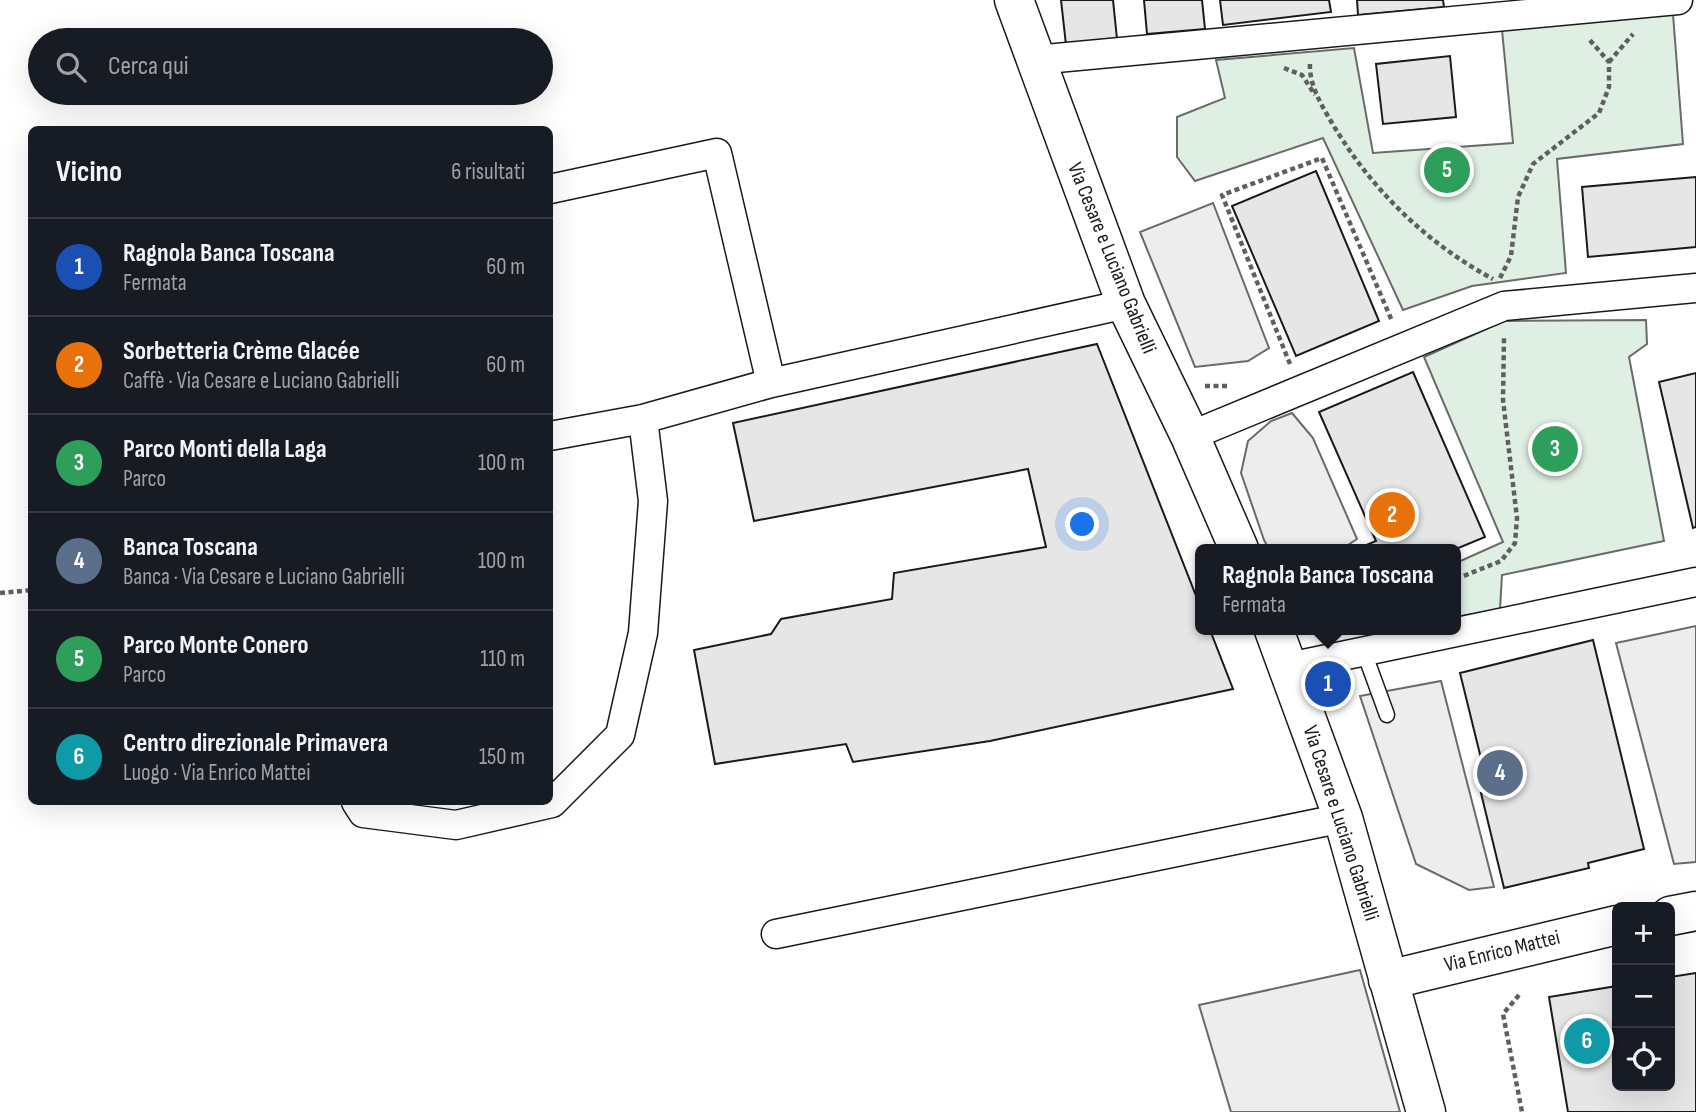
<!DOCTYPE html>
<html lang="it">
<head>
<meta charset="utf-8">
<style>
  :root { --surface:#171b24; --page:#242831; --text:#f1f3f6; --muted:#9ea1a6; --line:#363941; --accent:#c62828 }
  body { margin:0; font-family:"Sofia Sans Condensed",sans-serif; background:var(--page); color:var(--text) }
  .controls { position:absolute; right:21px; bottom:21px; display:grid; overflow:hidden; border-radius:10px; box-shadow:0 7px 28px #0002 }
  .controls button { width:63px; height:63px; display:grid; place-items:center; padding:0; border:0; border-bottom:2px solid var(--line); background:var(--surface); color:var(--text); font:35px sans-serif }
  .you { position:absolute; left:1083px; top:525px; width:24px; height:24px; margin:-18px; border:5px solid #fff; border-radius:50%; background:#1a73e8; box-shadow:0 0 0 10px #1a73e833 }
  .badge { display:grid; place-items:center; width:46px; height:46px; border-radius:50%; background:var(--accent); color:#fff; font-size:23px; font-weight:700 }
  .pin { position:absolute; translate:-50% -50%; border:4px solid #fff; box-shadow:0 2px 7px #0006 }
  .popup { position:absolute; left:1195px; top:544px; width:266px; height:91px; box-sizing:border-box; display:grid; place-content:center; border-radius:10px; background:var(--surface); filter:drop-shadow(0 2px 5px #0005); font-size:23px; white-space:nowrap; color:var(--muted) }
  .popup b { font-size:26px; color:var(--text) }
  .popup::after { content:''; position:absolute; left:50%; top:100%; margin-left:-14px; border:14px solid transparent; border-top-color:var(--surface) }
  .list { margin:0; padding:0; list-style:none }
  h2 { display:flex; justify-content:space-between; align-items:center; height:91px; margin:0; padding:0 28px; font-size:30px }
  h2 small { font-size:23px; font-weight:400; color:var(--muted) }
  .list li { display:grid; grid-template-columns:46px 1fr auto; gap:21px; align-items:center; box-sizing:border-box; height:98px; padding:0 28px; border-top:2px solid var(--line) }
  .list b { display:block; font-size:26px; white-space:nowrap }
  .list p { margin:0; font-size:23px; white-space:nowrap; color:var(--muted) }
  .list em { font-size:23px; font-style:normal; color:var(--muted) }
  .icon { flex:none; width:38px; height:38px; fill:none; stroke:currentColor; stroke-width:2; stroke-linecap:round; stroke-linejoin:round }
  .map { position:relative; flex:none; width:1696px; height:1112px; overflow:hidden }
  .search { position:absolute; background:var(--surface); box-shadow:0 7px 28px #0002; left:28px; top:28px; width:525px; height:77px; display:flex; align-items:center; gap:18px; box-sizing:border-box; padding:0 24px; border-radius:38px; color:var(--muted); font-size:26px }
  .panel { position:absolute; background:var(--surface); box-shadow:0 7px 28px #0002; left:28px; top:126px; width:525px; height:679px; border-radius:10px }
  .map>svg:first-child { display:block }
  .green { fill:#e0efe3; stroke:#6a6a6a; stroke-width:2 }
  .parking { fill:#ededed; stroke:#6a6a6a; stroke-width:2 }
  .building { fill:#e6e6e6; stroke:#1a1a1a; stroke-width:2 }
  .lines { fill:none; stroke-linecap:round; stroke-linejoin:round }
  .lane-casing { stroke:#1a1a1a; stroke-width:17 }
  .street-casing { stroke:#1a1a1a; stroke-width:31 }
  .secondary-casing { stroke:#1a1a1a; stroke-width:41 }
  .path { stroke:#5f5f5f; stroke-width:4.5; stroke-dasharray:5 3.5; stroke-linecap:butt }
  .lane { stroke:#fff; stroke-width:14 }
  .street { stroke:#fff; stroke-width:28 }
  .secondary { stroke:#fff; stroke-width:38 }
  .labels { text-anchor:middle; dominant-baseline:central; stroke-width:5; stroke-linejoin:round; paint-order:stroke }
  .street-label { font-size:21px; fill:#1a1a1a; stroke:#fff }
</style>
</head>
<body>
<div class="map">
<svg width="1696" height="1112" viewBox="0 0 1696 1112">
  <rect width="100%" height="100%" fill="#fff"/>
  <path class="green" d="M1673 14 1683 144 1557 159 1566 273 1472 286 1403 310 1323 138 1195 181 1177 157V117L1225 98 1216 60 1354 48 1373 153 1513 143 1502 30Z
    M1646 320 1647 344 1629 357 1664 541 1502 575 1500 609 1456 617V563L1503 542 1424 357 1504 321Z"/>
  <path class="parking" d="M1213 203 1269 348 1248 361 1195 367 1140 232Z
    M1292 413 1313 438 1357 539 1342 549H1269L1264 540 1241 473 1248 441 1271 421Z
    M1696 626V862L1674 864 1616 643Z
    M1441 681 1494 887 1469 890 1416 864 1360 696Z
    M1360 970 1400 1112H1231L1199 1005Z"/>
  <path class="building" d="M1061 0H1113L1117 39 1066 45Z
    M1144 0H1202L1205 29 1147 34Z
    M1220 0H1329L1331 12 1223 25Z
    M1357 0H1443L1444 7 1358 15Z
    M1450 56 1456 117 1383 124 1376 64Z
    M1316 171 1379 321 1296 356 1232 206Z
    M1696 177V247L1588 257 1582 187Z
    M1097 344 1200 606V630H1210L1233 689 990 741 853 762 846 744 715 764 694 650 771 634 781 619 892 599 894 573 1046 547 1028 469 754 521 733 423Z
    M1413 372 1485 537 1456 549H1357L1376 541 1319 412Z
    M1696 373V527L1693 528 1659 382Z
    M1593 640 1644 849 1588 863 1589 868 1504 888 1481 793 1489 791 1460 673Z
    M1696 973V1112H1568L1549 997 1617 986V1086H1670V977Z"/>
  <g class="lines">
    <g class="lane-casing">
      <path id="lane" d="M1364 652 1387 715"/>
    </g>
    <g class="street-casing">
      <path id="street" d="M1035 60 1678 0
        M550 189 717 153 771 383
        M550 436 643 419 771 383 1126 304
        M1190 436 1504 306 1696 288
        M1289 667 1696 582
        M356 802 363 813 456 825 552 803 620 735 643 633 653 501 643 419
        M776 934 1343 818"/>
    </g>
    <g class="secondary-casing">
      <path id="secondary" d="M1014 0 1126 304 1190 436 1239 549
        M1274 630 1343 818 1426 1112
        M1670 916 1696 911
        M1388 980 1617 925"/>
    </g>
    <path class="path" d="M1609 62 1633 34
      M1310 64C1309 85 1322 106 1332 123 1371 189 1426 243 1493 279
      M1284 68 1302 75 1315 95
      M1500 278 1511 256 1518 197 1533 164 1599 113 1609 87V62L1588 38
      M1290 364 1222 195 1322 158 1392 321
      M1205 386H1228
      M1456 579 1501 561 1515 543 1517 518 1503 400 1504 337
      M0 593 32 590
      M1519 995 1503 1014 1522 1112"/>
    <use href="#lane" class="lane"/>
    <use href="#street" class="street"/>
    <use href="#secondary" class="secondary"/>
  </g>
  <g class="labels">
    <g class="street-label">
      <text transform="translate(1112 258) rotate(68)">Via Cesare e Luciano Gabrielli</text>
      <text transform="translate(1341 823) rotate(72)">Via Cesare e Luciano Gabrielli</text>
      <text transform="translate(1502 951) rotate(-14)">Via Enrico Mattei</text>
    </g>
  </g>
</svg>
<div class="controls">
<button>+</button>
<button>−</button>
<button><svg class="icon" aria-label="locate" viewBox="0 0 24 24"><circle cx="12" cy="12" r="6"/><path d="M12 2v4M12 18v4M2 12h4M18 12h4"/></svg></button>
</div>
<div class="you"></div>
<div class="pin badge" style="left:1328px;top:684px;background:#1a4fb4">1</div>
<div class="popup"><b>Ragnola Banca Toscana</b>Fermata</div>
<div class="pin badge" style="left:1392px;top:515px;background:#e8710a">2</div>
<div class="pin badge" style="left:1555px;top:449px;background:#2e9e5b">3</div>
<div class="pin badge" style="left:1500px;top:773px;background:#5c6f8a">4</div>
<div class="pin badge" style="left:1447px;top:170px;background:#2e9e5b">5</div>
<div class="pin badge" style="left:1587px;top:1041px;background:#0f9aa8">6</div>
<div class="search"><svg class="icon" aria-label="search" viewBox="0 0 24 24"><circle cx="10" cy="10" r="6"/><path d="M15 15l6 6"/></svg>Cerca qui</div>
<section class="panel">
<h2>Vicino<small>6 risultati</small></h2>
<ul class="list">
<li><span class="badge" style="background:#1a4fb4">1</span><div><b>Ragnola Banca Toscana</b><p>Fermata</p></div><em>60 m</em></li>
<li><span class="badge" style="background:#e8710a">2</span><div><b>Sorbetteria Crème Glacée</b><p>Caffè · Via Cesare e Luciano Gabrielli</p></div><em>60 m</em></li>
<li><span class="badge" style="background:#2e9e5b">3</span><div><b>Parco Monti della Laga</b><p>Parco</p></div><em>100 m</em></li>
<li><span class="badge" style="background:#5c6f8a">4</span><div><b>Banca Toscana</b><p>Banca · Via Cesare e Luciano Gabrielli</p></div><em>100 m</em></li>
<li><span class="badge" style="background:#2e9e5b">5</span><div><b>Parco Monte Conero</b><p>Parco</p></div><em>110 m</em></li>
<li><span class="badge" style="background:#0f9aa8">6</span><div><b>Centro direzionale Primavera</b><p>Luogo · Via Enrico Mattei</p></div><em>150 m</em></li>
</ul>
</section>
</div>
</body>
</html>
